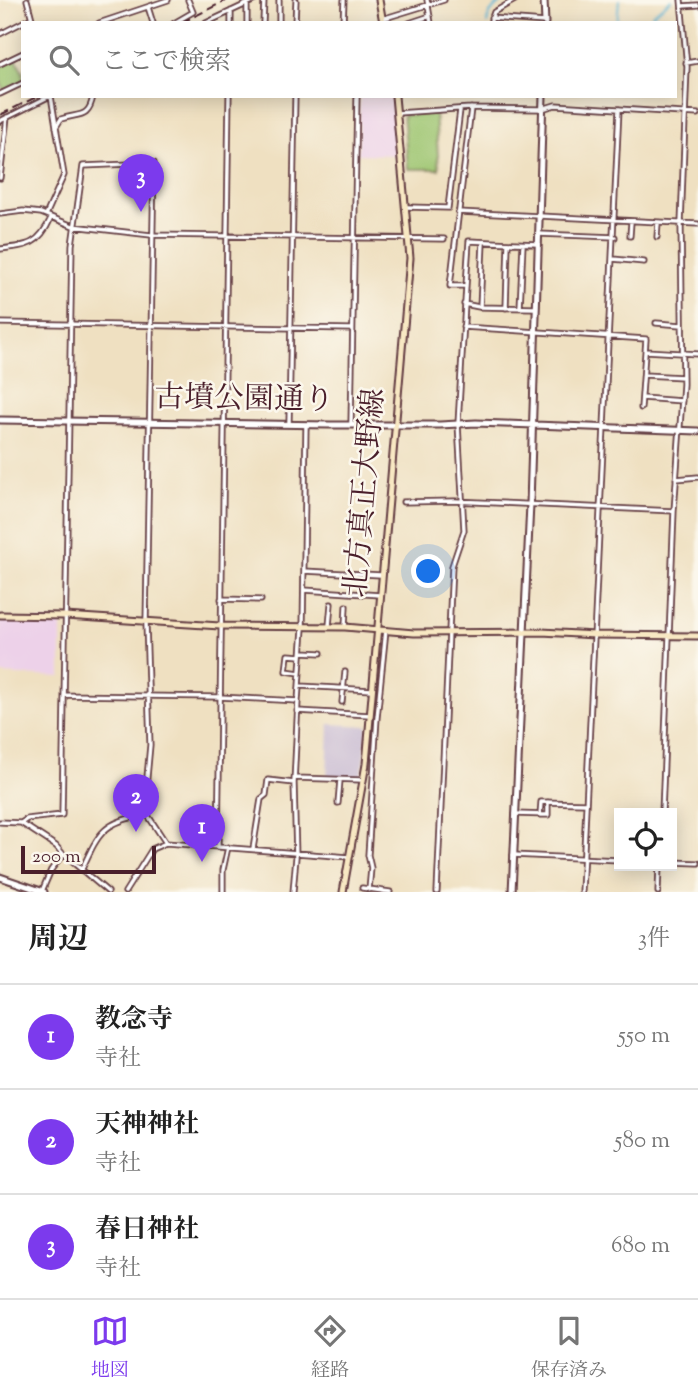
<!DOCTYPE html>
<html lang="ja">
<head>
<meta charset="utf-8">
<style>
  :root { --surface:#fff; --page:#f6f6f6; --text:#222; --muted:#767676; --line:#e0e0e0; --accent:#7c3aed }
  body { margin:0; font-family:"Sorts Mill Goudy","Noto Serif JP",serif; background:var(--page); color:var(--text) }
  .controls { position:absolute; right:21px; bottom:21px; display:grid; overflow:hidden; border-radius:0px; box-shadow:0 4px 18px #0003 }
  .controls button { width:63px; height:63px; display:grid; place-items:center; padding:0; border:0; border-bottom:2px solid var(--line); background:var(--surface); color:var(--text); font:35px sans-serif }
  .scale { position:absolute; left:21px; bottom:18px; width:135px; box-sizing:border-box; padding-left:7px; border:4px solid #4a1f2b; border-top:0; font-size:19px; line-height:24px; white-space:nowrap; color:#4a1f2b; -webkit-text-stroke:5px #fbf7ec; paint-order:stroke }
  .you { position:absolute; left:429px; top:572px; width:24px; height:24px; margin:-18px; border:5px solid #fff; border-radius:50%; background:#1a73e8; box-shadow:0 0 0 10px #1a73e833 }
  .badge { display:grid; place-items:center; width:46px; height:46px; border-radius:50%; background:var(--accent); color:#fff; font-size:23px; font-weight:700 }
  .pin { position:absolute; translate:-50% -58px; filter:drop-shadow(0 2px 4px #0008) }
  .pin::after { content:''; position:absolute; top:37px; width:24px; height:21px; background:inherit; clip-path:polygon(0 0,100% 0,50% 100%) }
  .list { margin:0; padding:0; list-style:none }
  h2 { display:flex; justify-content:space-between; align-items:center; height:91px; margin:0; padding:0 28px; font-size:30px }
  h2 small { font-size:23px; font-weight:400; color:var(--muted) }
  .list li { display:grid; grid-template-columns:46px 1fr auto; gap:21px; align-items:center; box-sizing:border-box; height:105px; padding:0 28px; border-top:2px solid var(--line) }
  .list b { display:block; font-size:26px; white-space:nowrap }
  .list p { margin:0; font-size:23px; white-space:nowrap; color:var(--muted) }
  .list em { font-size:23px; font-style:normal; color:var(--muted) }
  .icon { flex:none; width:38px; height:38px; fill:none; stroke:currentColor; stroke-width:2; stroke-linecap:round; stroke-linejoin:round }
  .map { position:relative; flex:none; width:698px; height:892px; overflow:hidden }
  .search { position:absolute; background:var(--surface); box-shadow:0 4px 18px #0003; left:21px; right:21px; top:21px; height:77px; display:flex; align-items:center; gap:18px; box-sizing:border-box; padding:0 24px; border-radius:0px; color:var(--muted); font-size:26px }
  .sheet { height:406px; background:var(--surface) }
  nav { display:flex; justify-content:space-around; align-items:center; box-sizing:border-box; height:98px; border-top:2px solid var(--line); background:var(--surface); font-size:19px; color:var(--muted) }
  nav a { display:grid; justify-items:center; gap:4px }
  nav .on { color:var(--accent) }
  .map>svg:first-child { display:block }
  .built { fill:#edd1e9 }
  .industrial { fill:#ccbfd4 }
  .green { fill:#9dc570; stroke:#74724e; stroke-width:2 }
  .lines { fill:none; stroke-linecap:round; stroke-linejoin:round }
  .stream { stroke:#59b5d7; stroke-width:2 }
  .minor-casing { stroke:#633c42; stroke-width:7 }
  .tertiary-casing { stroke:#633c42; stroke-width:9 }
  .secondary-casing { stroke:#633c42; stroke-width:9 }
  .minor { stroke:#fff; stroke-width:3.5 }
  .tertiary { stroke:#fff; stroke-width:5 }
  .secondary { stroke:#f8e8c3; stroke-width:5 }
  .rail { stroke:#4a1f2b; stroke-width:2; stroke-dasharray:10 5; stroke-linecap:butt }
  .labels { text-anchor:middle; dominant-baseline:central; stroke-width:5; stroke-linejoin:round; paint-order:stroke }
  .street-label { font-size:30px; fill:#4a1f2b; stroke:#fbf7ec }
</style>
</head>
<body>
<div class="map">
<svg width="698" height="892" viewBox="0 0 698 892">
  <rect width="100%" height="100%" fill="#fbf7ec"/>
  <filter id="ink" filterUnits="userSpaceOnUse"><feTurbulence type="fractalNoise" baseFrequency=".0143" numOctaves="2"/><feDisplacementMap in="SourceGraphic" scale="14" xChannelSelector="R" yChannelSelector="G"/><feConvolveMatrix kernelMatrix="1 2 1 2 8 2 1 2 1" color-interpolation-filters="sRGB"/></filter>
  <filter id="wash" filterUnits="userSpaceOnUse"><feTurbulence type="fractalNoise" baseFrequency=".00686" numOctaves="4" result="noise"/><feDisplacementMap in="SourceGraphic" scale="28" xChannelSelector="R" yChannelSelector="G"/><feGaussianBlur stdDeviation="1.57" result="paint"/><feColorMatrix in="noise" values="0 0 0 0 0 0 0 0 0 0 0 0 0 0 0 0 0 1.4 0 .05"/><feComposite in="paint" operator="in"/></filter>
  <g filter="url(#wash)">
    <rect width="100%" height="100%" fill="#efe0c1"/>
    <path class="built" d="M360 96H391L396 155 358 154Z
      M0 621H61V677L0 674Z"/>
    <path class="industrial" d="M329 724 368 726 361 779 327 777Z"/>
    <path class="green" d="M16 58 23 73V81L4 91 0 80V67Z
      M435 113 439 169H408L403 115Z
      M209 829H217L216 844 199 842 203 831Z"/>
    <g class="lines">
      <path class="stream" d="M487 23C488 11 496 6 506 0
        M617 23 619 0
        M649 23 653 14 671 0"/>
    </g>
  </g>
  <g filter="url(#ink)">
    <g class="lines">
      <g class="minor-casing">
        <path id="minor" d="M27 0 33 23
          M427 0 431 23
          M682 6 698 5
          M148 7 153 23
          M491 18 545 22
          M382 19 444 0
          M99 23 168 0
          M174 23 193 12 188 0
          M206 23 255 0
          M231 23V11
          M247 23V4
          M263 23 264 0
          M279 23V0
          M295 23 296 0
          M343 23 344 0
          M409 23 430 16
          M490 23 494 12 515 0
          M0 34 31 18
          M686 63 698 61
          M0 64 23 53
          M0 94 23 83
          M397 113 471 108 542 109 555 105 698 114
          M0 121 50 96
          M56 127 61 119C79 113 89 119 93 96
          M0 178 7 117
          M406 207 448 208 460 110
          M458 212 698 224
          M0 214 23 211 41 213 73 226 151 235 444 239
          M46 215 64 175 51 96
          M538 234 615 237
          M630 236 631 222
          M657 237 658 223
          M0 249C28 246 39 245 51 218
          M613 259 644 262
          M466 286 469 241 537 244
          M464 304 479 307 535 308
          M480 307 483 243
          M506 308 508 244
          M520 308 523 244
          M0 323 352 329
          M656 323 682 325
          M463 327 646 339 641 408
          M646 351 698 354
          M644 375 683 377
          M642 398 682 401
          M289 424 295 96
          M351 424 357 96
          M676 479 698 477
          M403 502 455 501 674 511
          M304 571 381 575
          M304 590 380 595
          M221 599 261 600
          M329 626 331 604
          M345 627 346 606
          M302 652 321 653
          M300 673 286 671 288 655 301 656
          M300 686 372 690
          M64 695 219 697 298 701 294 783 296 857 293 892
          M298 701 303 628 306 425
          M342 702 345 672
          M297 711 370 715
          M295 778 363 780
          M338 803 340 780
          M662 813 674 511 683 384 681 224 687 67 681 0
          M515 814 548 815V802
          M540 815 541 802 586 803
          M0 822 21 823 27 819 62 815 72 245 83 166 154 163 146 623 150 745 146 788 147 814 166 843
          M21 823 56 846 63 854 108 892
          M218 847 229 96
          M253 849 261 799 266 795 268 780 294 783
          M513 855 619 860
          M672 862 698 863
          M82 869C100 830 103 823 147 814
          M362 888 390 892
          M369 890 371 868 368 855 377 718 386 630
          M42 891 51 870 63 854
          M125 892 152 849 166 843 349 857
          M223 892V870L228 847
          M437 892 452 566 464 530 458 424 466 286H450L471 108
          M582 892 619 109
          M658 892 659 866"/>
      </g>
      <g class="tertiary-casing">
        <path id="tertiary" d="M544 0 545 23
          M0 420 330 425H440L476 423 698 431
          M0 877 44 892
          M512 892 530 504 543 96"/>
      </g>
      <g class="secondary-casing">
        <path id="secondary" d="M379 0 383 23
          M0 615 65 616 220 626 345 627 414 633 542 632 595 635 698 636
          M343 892 366 764 410 258 395 96"/>
      </g>
      <use href="#minor" class="minor"/>
      <use href="#tertiary" class="tertiary"/>
      <use href="#secondary" class="secondary"/>
      <path class="rail" d="M181 23 227 0
        M0 115 38 96"/>
    </g>
  </g>
  <g class="labels">
    <g class="street-label">
      <text transform="translate(244 400) rotate(1)">古墳公園通り</text>
      <text transform="translate(366 493) rotate(-85)">北方真正大野線</text>
    </g>
  </g>
</svg>
<div class="controls">
<button><svg class="icon" aria-label="locate" viewBox="0 0 24 24"><circle cx="12" cy="12" r="6"/><path d="M12 2v4M12 18v4M2 12h4M18 12h4"/></svg></button>
</div>
<div class="scale">200 m</div>
<div class="you"></div>
<div class="pin badge" style="left:202px;top:862px">1</div>
<div class="pin badge" style="left:136px;top:832px">2</div>
<div class="pin badge" style="left:141px;top:212px">3</div>
<div class="search"><svg class="icon" aria-label="search" viewBox="0 0 24 24"><circle cx="10" cy="10" r="6"/><path d="M15 15l6 6"/></svg>ここで検索</div>
</div>
<section class="sheet">
<h2>周辺<small>3件</small></h2>
<ul class="list">
<li><span class="badge">1</span><div><b>教念寺</b><p>寺社</p></div><em>550 m</em></li>
<li><span class="badge">2</span><div><b>天神神社</b><p>寺社</p></div><em>580 m</em></li>
<li><span class="badge">3</span><div><b>春日神社</b><p>寺社</p></div><em>680 m</em></li>
</ul>
</section>
<nav>
<a class="on"><svg class="icon" aria-label="map" viewBox="0 0 24 24"><path d="M3 6l6-2 6 2 6-2v14l-6 2-6-2-6 2zM9 4v14M15 6v14"/></svg>地図</a>
<a><svg class="icon" aria-label="directions" viewBox="0 0 24 24"><path d="M12 3l9 9-9 9-9-9zM9 14v-3h6M13 9l2 2-2 2"/></svg>経路</a>
<a><svg class="icon" aria-label="saved" viewBox="0 0 24 24"><path d="M7 4h10v16l-5-4-5 4z"/></svg>保存済み</a>
</nav>
</body>
</html>
